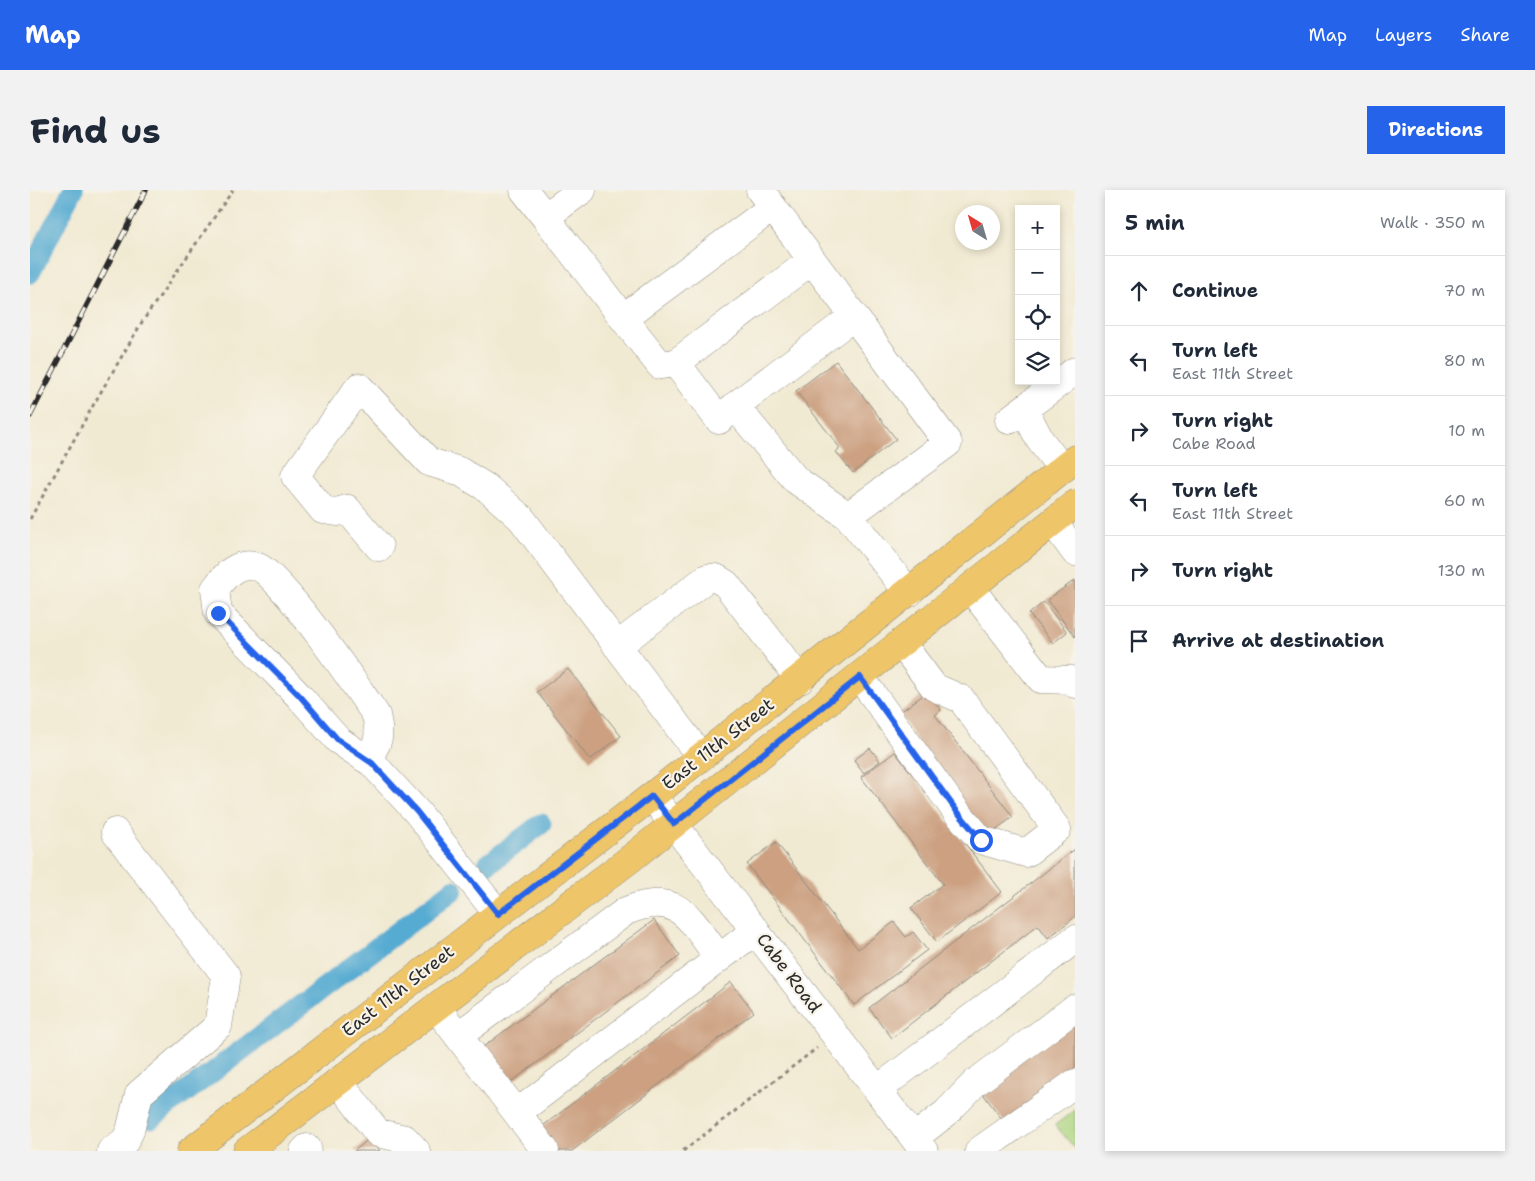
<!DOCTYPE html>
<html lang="en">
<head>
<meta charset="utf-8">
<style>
  :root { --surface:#fff; --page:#f2f2f3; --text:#1f2937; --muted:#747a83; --line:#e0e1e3; --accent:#2563eb }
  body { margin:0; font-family:"Shantell Sans",sans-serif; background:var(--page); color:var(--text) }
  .controls { position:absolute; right:15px; top:15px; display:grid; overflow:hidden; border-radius:0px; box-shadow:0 2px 8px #0003 }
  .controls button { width:45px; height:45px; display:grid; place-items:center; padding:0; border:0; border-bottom:1px solid var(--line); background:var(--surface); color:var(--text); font:25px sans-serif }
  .compass { position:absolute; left:925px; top:15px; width:45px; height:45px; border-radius:50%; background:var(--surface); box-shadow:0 2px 8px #0003; rotate:323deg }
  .stop { position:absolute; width:15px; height:15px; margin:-11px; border:4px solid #2563eb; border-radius:50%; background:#fff }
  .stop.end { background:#2563eb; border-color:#fff; box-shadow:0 1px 5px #0008 }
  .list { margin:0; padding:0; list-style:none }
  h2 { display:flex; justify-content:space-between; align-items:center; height:65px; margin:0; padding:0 20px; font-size:21px }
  h2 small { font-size:16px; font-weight:400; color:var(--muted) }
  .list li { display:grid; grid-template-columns:32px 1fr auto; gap:15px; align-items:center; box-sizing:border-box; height:70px; padding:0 20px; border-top:1px solid var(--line) }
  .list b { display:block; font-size:19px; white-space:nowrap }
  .list p { margin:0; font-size:16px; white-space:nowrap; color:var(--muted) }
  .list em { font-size:16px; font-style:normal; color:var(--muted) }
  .icon { flex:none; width:28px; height:28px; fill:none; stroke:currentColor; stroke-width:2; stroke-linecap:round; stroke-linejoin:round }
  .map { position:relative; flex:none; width:1045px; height:961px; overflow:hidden; border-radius:0px }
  header { display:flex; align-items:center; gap:30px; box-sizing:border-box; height:70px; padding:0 25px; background:var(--accent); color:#fff }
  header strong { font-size:24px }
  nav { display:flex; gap:28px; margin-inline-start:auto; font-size:18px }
  .intro { display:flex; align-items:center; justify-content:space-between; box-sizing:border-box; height:120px; padding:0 30px }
  h1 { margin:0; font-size:35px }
  .button { padding:12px 22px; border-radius:0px; background:var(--accent); color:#fff; font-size:18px; font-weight:700 }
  main { display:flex; gap:30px; padding:0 30px }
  aside { flex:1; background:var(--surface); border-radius:0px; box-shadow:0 2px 8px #0003 }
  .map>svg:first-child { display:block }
  .green { fill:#add681; stroke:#6c8056 }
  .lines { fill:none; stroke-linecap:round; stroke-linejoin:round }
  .canal { stroke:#56abd2; stroke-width:21 }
  .building { fill:#cca081 }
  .minor-casing { stroke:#8e8a7f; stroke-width:29 }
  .major-casing { stroke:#8e8a7f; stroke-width:29 }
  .path { stroke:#8e8a7f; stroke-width:3; stroke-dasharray:4 4; stroke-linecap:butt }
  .minor { stroke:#fff; stroke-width:28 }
  .major { stroke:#eec569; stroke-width:28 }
  .rail-casing { stroke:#2b2b2b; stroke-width:5.5 }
  .rail { stroke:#f7f3e8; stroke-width:4; stroke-dasharray:11; stroke-linecap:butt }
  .route { stroke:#2563eb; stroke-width:6 }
  .labels { text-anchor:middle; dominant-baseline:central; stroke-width:4.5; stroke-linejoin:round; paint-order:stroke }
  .street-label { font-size:18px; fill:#2b2b2b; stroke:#f7f3e8 }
</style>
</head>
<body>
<header>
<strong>Map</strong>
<nav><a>Map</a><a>Layers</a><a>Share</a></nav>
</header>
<div class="intro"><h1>Find us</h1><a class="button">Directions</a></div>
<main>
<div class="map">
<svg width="1045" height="961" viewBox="0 0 1045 961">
  <rect width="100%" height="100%" fill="#f7f3e8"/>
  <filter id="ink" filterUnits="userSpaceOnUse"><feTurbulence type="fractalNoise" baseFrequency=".02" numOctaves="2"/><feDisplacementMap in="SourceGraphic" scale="10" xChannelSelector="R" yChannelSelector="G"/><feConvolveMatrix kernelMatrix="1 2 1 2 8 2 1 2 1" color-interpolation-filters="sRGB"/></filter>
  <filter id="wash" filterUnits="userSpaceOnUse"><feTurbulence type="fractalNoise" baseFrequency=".0096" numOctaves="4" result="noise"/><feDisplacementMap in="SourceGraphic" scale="20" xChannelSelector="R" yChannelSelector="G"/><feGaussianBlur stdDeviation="1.12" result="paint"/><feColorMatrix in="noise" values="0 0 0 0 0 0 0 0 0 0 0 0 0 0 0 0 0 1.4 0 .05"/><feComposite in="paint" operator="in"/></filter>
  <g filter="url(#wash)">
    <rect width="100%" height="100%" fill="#f1ead3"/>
    <path class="green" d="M1045 920V958L1025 935Z"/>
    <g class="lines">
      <path class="canal" d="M0 83 43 0
        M457 675 511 634
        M122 928 423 700"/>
    </g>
    <g id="blocks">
      <path class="building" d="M806 171 866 249 823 283 806 262 810 258 766 201Z
        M1045 390V447L1017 410Z
        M1014 412 1037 442 1023 453 999 424Z
        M538 479 591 546 560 570 507 502Z
        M897 502 911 520 905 525 983 627 961 643 937 629 869 523Z
        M840 558 850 571 834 583 824 570Z
        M865 562 972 702 907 752 881 718 913 694 831 587Z
        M746 652 828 759 864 732 876 747 883 742 897 760 824 815 717 674Z
        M1045 659V727L1018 748 1008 735 862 848 839 818Z
        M624 730 650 766 480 893 453 857Z
        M701 792 724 822 542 961H526L509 939Z
        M1045 823V885L977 936 948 897Z
        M340 948 350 961H324Z"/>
    </g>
  </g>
  <g filter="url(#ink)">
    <use href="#blocks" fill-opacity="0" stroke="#8e8a7f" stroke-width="1"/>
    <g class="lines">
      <g class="minor-casing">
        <path id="minor" d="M494 0 515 27 552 0
          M730 0 918 253 818 326 879 403
          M515 27 593 128
          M646 173 630 175 593 128 743 17
          M705 216 689 230 646 173 782 70
          M994 219 1010 250 1032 279
          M979 230 1045 181
          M818 326 766 290 705 216 824 126
          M1023 332 1045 362
          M349 357 317 319 307 322 293 320 265 286 329 197 399 272 429 281 457 298 491 328 671 567
          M941 399 1011 489 1042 490 1045 494
          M587 456 677 388H686L696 394 770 490
          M830 487 926 621 951 650 996 663 1027 639 931 509 904 497 872 454
          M334 568C351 556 350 543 346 525 329 500 251 385 228 377 208 370 195 385 185 399L188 423 269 506 308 550 342 573 387 622 468 724
          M622 606 894 961
          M406 817 515 960
          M428 846 596 721C650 699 660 730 689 768
          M308 891 348 943 375 949 386 961
          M847 900 1045 749
          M487 923 726 740
          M884 948 916 923 945 893 1045 818
          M81 961 95 951 100 941 109 904 188 836 196 786 85 642
          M274 961 277 958
          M949 961 1045 893"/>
      </g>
      <g class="major-casing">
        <path id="major" d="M161 961 622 606 1045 269
          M217 961 600 669 1045 314"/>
      </g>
      <path class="path" d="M0 329 65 212 112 132 203 0
        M653 961 787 858"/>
      <use href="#minor" class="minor"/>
      <use href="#major" class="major"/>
      <g class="rail-casing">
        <path id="rail" d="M0 226 116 0"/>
      </g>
      <use href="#rail" class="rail"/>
    </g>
  </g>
  <g class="lines" filter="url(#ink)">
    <path class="route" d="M188 423 270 506 308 550 342 573 387 622 468 724 622 606 644 634 830 487 926 620 951 650"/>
  </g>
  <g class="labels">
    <g class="street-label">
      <text transform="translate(688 554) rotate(-38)">East 11th Street</text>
      <text transform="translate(759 783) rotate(53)">Cabe Road</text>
      <text transform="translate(368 801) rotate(-38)">East 11th Street</text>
    </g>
  </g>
</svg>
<div class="controls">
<button>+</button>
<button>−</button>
<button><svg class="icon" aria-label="locate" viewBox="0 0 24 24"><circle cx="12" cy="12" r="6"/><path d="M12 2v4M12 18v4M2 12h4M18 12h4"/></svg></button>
<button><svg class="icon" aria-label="layers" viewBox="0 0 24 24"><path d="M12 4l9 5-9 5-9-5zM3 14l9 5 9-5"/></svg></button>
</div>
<svg class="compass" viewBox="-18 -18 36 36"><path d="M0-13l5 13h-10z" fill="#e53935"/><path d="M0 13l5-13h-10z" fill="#747a83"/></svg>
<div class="stop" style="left:951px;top:650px"></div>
<div class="stop end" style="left:188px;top:423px"></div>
</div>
<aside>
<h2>5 min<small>Walk · 350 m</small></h2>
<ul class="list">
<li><svg class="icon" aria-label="ahead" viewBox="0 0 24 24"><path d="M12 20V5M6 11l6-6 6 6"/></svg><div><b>Continue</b></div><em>70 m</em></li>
<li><svg class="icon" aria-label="left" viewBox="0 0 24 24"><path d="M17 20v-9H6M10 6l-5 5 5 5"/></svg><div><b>Turn left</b><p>East 11th Street</p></div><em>80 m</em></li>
<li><svg class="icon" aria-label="right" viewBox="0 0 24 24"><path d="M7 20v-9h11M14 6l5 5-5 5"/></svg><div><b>Turn right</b><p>Cabe Road</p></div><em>10 m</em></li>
<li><svg class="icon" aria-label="left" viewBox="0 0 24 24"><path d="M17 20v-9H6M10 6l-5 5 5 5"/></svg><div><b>Turn left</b><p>East 11th Street</p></div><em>60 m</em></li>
<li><svg class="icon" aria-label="right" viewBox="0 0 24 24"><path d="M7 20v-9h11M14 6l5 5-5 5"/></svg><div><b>Turn right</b></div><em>130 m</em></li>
<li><svg class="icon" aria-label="arrive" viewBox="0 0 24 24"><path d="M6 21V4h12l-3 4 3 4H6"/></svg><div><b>Arrive at destination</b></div></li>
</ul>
</aside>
</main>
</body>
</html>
